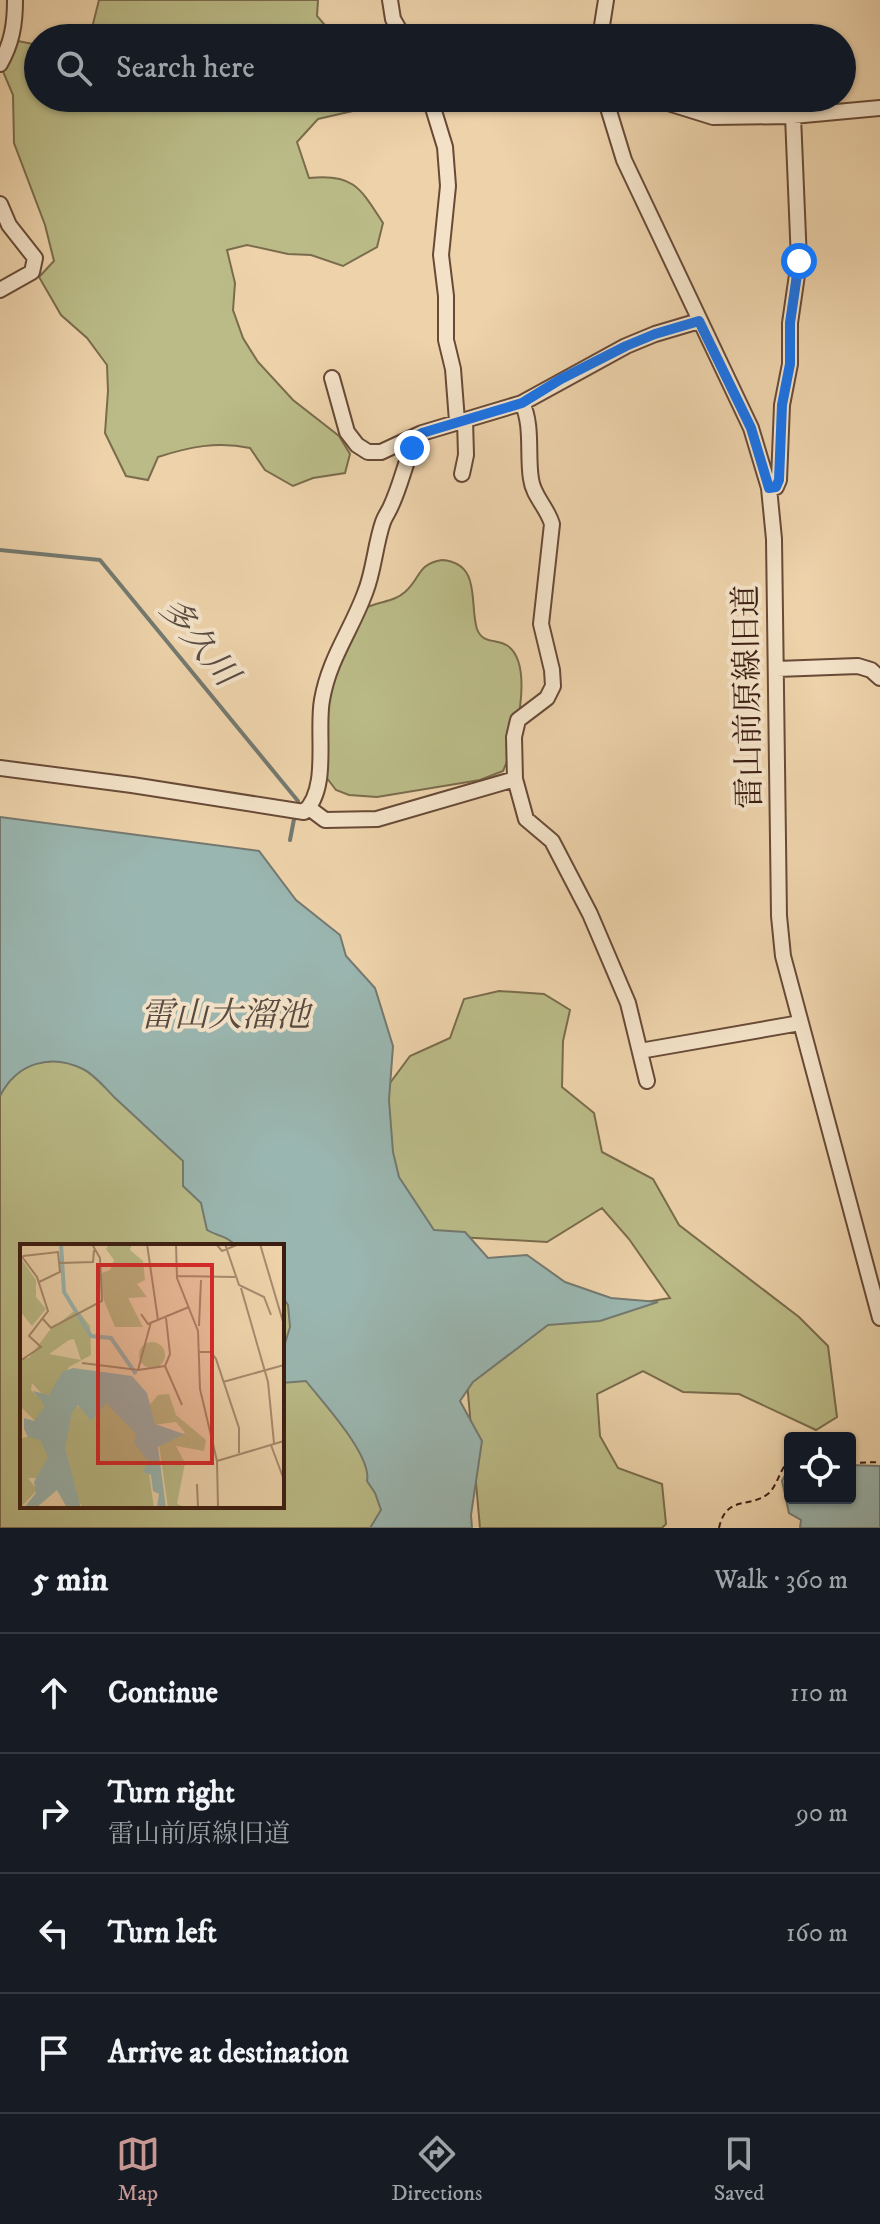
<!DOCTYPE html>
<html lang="en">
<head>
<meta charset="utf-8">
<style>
  :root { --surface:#171b24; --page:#242831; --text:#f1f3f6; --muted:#9ea1a6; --line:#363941; --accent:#c59692 }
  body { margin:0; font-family:"IM FELL DW Pica","Noto Serif JP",serif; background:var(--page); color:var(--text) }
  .controls { position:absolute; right:24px; bottom:24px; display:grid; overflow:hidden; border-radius:8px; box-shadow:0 2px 6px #0004 }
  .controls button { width:72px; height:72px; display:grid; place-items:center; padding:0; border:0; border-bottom:2px solid var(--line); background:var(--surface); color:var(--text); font:40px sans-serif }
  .stop { position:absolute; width:24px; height:24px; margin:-18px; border:6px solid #1a73e8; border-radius:50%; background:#fff }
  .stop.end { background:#1a73e8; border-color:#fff; box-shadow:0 2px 8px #0008 }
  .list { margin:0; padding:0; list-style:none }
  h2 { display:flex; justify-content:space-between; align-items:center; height:104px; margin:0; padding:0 32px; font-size:34px }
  h2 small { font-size:26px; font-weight:400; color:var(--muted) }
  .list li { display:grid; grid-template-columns:52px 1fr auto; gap:24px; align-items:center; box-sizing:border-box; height:120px; padding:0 32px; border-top:2px solid var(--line) }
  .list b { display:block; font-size:30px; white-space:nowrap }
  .list p { margin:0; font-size:26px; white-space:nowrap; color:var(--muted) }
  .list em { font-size:26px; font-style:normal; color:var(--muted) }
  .icon { flex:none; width:44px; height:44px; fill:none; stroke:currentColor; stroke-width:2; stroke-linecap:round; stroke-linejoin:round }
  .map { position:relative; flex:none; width:880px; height:1528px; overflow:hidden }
  .search { position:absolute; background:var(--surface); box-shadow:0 2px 6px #0004; left:24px; right:24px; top:24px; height:88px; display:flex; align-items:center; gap:20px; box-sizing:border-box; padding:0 28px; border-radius:44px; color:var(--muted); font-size:30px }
  .sheet { height:584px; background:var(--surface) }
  nav { display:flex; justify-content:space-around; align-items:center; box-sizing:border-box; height:112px; border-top:2px solid var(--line); background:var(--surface); font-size:22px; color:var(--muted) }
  nav a { display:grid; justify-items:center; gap:4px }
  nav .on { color:var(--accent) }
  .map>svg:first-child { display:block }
  .green { fill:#babb87; stroke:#7a6c4c; stroke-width:2 }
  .water { fill:#9ab6b0; stroke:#747970; stroke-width:2 }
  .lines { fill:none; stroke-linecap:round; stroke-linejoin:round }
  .stream { stroke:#747970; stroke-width:4 }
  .minor-casing { stroke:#684a37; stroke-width:18 }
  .path { stroke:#3b1d11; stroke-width:2; stroke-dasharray:6 4; stroke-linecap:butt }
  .minor { stroke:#f3e2c8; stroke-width:14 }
  .route { stroke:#1a73e8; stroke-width:10 }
  .labels { text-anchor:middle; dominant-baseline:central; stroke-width:8; stroke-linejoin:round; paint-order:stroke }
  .street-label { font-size:32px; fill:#3b1d11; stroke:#f3e2c8 }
  .water-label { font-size:34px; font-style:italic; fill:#584b41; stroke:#f3e2c8 }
  .inset-river { fill:none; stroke:#9ab6b0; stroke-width:4 }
  .inset-road { fill:none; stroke:#a68a6d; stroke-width:2 }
  .view { fill:#d62828; fill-opacity:0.15; stroke:#d62828; stroke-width:4 }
  .inset-edge { fill:none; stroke:#3b1d11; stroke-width:4 }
</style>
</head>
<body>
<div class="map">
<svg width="880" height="1528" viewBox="0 0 880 1528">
  <rect width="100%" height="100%" fill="#edd2aa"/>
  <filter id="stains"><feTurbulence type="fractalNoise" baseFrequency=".0025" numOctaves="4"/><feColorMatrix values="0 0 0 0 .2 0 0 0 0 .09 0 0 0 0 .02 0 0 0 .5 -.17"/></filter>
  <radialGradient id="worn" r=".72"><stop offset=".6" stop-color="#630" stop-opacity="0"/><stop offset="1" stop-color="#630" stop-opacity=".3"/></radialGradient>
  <path class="green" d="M99 0H318L317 16 336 38H84L91 32Z
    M18 41 38 45V98H351L357 110 318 119 297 142 309 178C354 173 361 189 383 223L377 247 343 266 311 255 288 254 247 245 227 250 235 283 233 310 243 338 258 362 293 400 339 436 350 454 345 473 313 478 293 486 265 470 250 448C217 441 189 447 158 457L148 480 126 476 105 433 108 391 107 365 87 338 61 315 39 277 54 261 45 225 14 143 13 95 2 69Z
    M442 560C482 563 469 604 477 629 483 645 497 638 508 646 535 666 515 745 503 771L480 780 377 797 349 795 336 790 323 773 325 664C334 641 346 614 370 606 383 601 395 601 405 592 421 578 417 564 442 560Z
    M499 991 544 994 570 1010 563 1041 562 1087 594 1113 602 1152 653 1179 679 1225 799 1317 828 1346 837 1417 816 1430 739 1394 683 1392 643 1371 597 1394 600 1436 618 1468 662 1484 666 1524 662 1528H480L467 1382 548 1318 670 1298 629 1239 602 1208 547 1242 424 1235 392 1188 376 1102 410 1056 450 1038 464 999Z
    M16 1057H80L169 1132 256 1246H22V1506H282V1278L310 1372 366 1446 392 1507 381 1528H0V1077Z"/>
  <path class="water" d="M0 817 259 851 296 900 340 935 346 956 375 988 393 1046 389 1100 393 1152 399 1177 434 1230 465 1232 488 1258 527 1255 565 1282 611 1298 658 1302 600 1321 548 1325 473 1382 460 1401 482 1441 471 1515 472 1528H370L381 1510 375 1493 367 1481C372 1455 323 1403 306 1381L282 1383V1353L290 1327 288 1305 282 1296V1246H236C226 1235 219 1237 207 1230L201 1203 183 1186V1161C160 1140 138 1119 115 1098 105 1088 95 1075 83 1069 50 1053 17 1063 0 1096Z
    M850 1465 880 1466V1528H800L801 1520 789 1513 782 1481 789 1468 790 1498H850Z"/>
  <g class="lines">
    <path class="stream" d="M0 550 100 560 298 801 297 806
      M290 840 295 814"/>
    <g class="minor-casing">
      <path id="minor" d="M390 0 393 19 404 38
        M600 38 606 0
        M0 64C12 43 15 24 15 0
        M430 98 445 147 448 186 441 255 446 296V340L453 369 457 421
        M605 98 624 160 751 428 769 488 774 539 779 916 783 956 880 1318
        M652 98 713 117 793 116 880 108
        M0 204 9 225 35 258 32 272 0 290
        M332 378 347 432 357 445 368 452H381L422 433 522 403 626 346 655 334 699 321
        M522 403C533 425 527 455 531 479 533 496 547 507 552 524L541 624 552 670 553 686 547 698 518 720 514 737 515 779 526 819 552 841 590 914 628 1003 647 1081
        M462 474 466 455 465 420
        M769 488 776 487 779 480 782 405 790 364V323L799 261 793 116
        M777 669 858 666 871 670 880 678
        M0 768 132 785 304 812C330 789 316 732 322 700 329 659 351 631 365 593 374 571 375 545 383 522 385 516 389 511 391 506 400 487 404 467 412 448L408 441
        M309 808 325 820 377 819 515 779
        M640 1051 800 1023"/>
    </g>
    <path class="path" d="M850 1463 880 1462
      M719 1528C726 1494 751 1509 769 1493 777 1485 779 1473 786 1464H790"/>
    <use href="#minor" class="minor"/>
  </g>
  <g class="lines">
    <path class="route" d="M412 448 408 441 422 433 522 403 561 379 626 346 655 334 699 321 751 428 769 488 776 487 779 480 782 405 790 364V323L799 261"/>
  </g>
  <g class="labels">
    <g class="street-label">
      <text transform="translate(749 697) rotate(-91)">雷山前原線旧道</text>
    </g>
    <g class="water-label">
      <text transform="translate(198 642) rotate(51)">多久川</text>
      <text x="225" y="1016">雷山大溜池</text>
    </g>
  </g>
  <g transform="translate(20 1244)">
    <rect width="264" height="264" fill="#edd2aa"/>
    <path d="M89 0H112L110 6 123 17 125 36 117 40 127 53 108 54 123 83H95L84 57 79 30 90 26 94 16 86 5ZM0 13 16 36V53L26 65 12 82 0 67ZM53 68 60 69 70 82 71 111 49 123 32 151 24 152 12 139 11 146 27 162 16 178 0 162V115L9 114 29 87ZM54 95 61 116 29 110 49 96ZM119 111a13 13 0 1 1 26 0a13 13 0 1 1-26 0ZM149 150 156 171 186 196 184 207 156 202 165 219 157 260 167 264H148L139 200 165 189 156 178 133 181 127 164 138 151ZM89 158 116 188 126 209 134 264H63L52 245 44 198 53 163ZM15 190 31 211 19 234H8L17 246 0 264V195Z" fill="#babb87" fill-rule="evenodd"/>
    <path d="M53 124 112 132 127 149 135 180 164 190 138 203 146 264 137 262 139 250 133 247 131 231 123 228 128 217 114 199 116 190 86 159 71 177 58 161 52 168 45 204 61 264H47L37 246 16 264H4L16 249 14 238 28 213 20 196 8 193 4 185V174L14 177 25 162 13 147 29 151 42 128Z" fill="#9ab6b0"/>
    <path class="inset-river" d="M41 0 44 48 71 92 91 94 116 130"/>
    <path class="inset-road" d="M127 0 138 76M156 0 157 34 178 87 180 145 197 217 198 264M196 0 202 7 219 0M205 0 219 41 244 53 251 71M240 0 264 81M0 10 17 33 28 67 9 92 21 103 0 117M3 12 38 8 40 28 19 38M40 19 73 18 74 6M157 32 215 33M221 44 248 138 254 199M121 70 128 80 169 63M22 74 31 84 82 57 80 14 72 0M179 82 181 36M179 108H191L196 115 219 184V209M62 119 118 126 131 78M145 122 150 110 146 74M145 122 162 161M118 126 145 122M203 138 264 121M251 201 264 236M197 217 264 197M177 240 178 264"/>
    <path class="view" d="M78 21H192V219H78Z"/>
    <rect width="264" height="264" class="inset-edge"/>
  </g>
  <rect width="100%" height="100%" filter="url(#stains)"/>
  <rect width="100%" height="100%" fill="url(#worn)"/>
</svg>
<div class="controls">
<button><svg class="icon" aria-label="locate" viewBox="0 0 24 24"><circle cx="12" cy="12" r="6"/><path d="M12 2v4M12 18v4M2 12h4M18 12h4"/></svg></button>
</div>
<div class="stop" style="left:799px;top:261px"></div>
<div class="stop end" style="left:412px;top:448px"></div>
<div class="search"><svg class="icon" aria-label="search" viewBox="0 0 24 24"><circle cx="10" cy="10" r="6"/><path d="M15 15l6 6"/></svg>Search here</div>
</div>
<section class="sheet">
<h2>5 min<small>Walk · 360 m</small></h2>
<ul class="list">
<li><svg class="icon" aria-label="ahead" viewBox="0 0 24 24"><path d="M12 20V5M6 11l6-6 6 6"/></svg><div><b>Continue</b></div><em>110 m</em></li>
<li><svg class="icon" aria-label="right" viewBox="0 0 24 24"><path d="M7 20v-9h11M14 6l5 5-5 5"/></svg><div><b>Turn right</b><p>雷山前原線旧道</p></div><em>90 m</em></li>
<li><svg class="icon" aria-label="left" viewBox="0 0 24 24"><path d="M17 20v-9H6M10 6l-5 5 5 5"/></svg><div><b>Turn left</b></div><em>160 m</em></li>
<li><svg class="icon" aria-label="arrive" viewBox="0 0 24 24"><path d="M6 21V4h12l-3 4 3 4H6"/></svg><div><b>Arrive at destination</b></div></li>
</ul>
</section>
<nav>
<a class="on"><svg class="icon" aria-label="map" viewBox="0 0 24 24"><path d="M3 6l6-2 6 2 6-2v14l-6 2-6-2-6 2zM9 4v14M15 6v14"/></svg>Map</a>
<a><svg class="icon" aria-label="directions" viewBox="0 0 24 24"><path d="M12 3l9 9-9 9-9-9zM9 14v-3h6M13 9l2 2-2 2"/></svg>Directions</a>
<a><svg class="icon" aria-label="saved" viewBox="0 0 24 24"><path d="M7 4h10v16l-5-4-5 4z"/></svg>Saved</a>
</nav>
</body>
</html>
